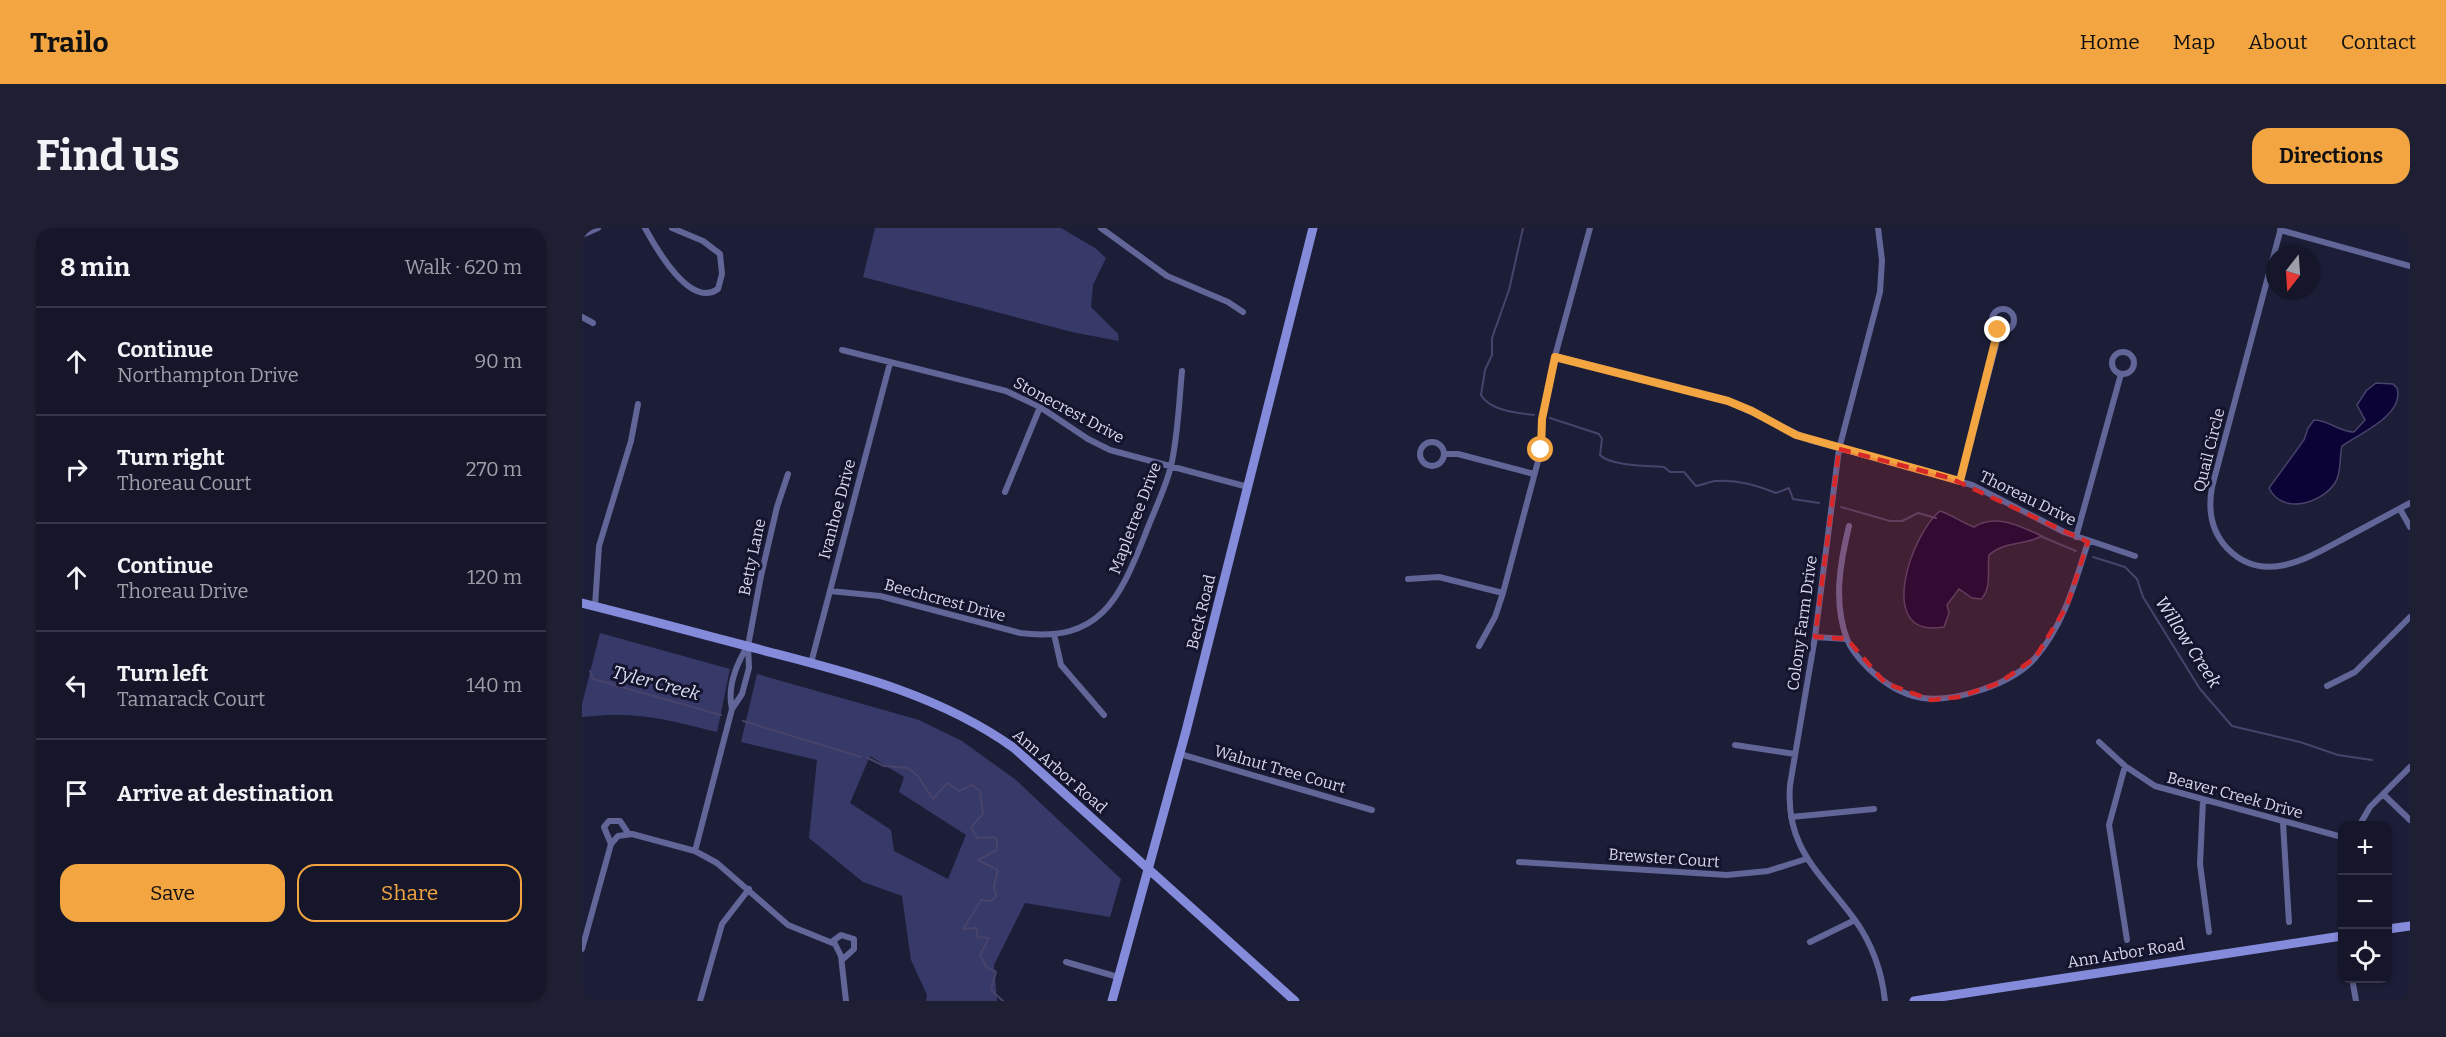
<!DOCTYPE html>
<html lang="en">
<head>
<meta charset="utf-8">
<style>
  :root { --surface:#15162a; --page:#1e1f32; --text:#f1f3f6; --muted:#9d9fa8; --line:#343547; --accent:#f2a541 }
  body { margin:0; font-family:Bitter,serif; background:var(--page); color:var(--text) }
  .controls { position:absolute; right:18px; bottom:18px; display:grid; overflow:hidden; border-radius:12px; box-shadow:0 2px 4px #0004 }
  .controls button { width:54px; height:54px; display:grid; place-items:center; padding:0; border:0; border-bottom:2px solid var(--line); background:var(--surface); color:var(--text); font:30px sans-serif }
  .compass { position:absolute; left:1684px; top:18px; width:54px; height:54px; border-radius:50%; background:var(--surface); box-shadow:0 2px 4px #0004; rotate:197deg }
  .stop { position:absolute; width:18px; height:18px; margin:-14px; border:4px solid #f2a541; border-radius:50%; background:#fff }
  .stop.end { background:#f2a541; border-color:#fff; box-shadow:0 2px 6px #0008 }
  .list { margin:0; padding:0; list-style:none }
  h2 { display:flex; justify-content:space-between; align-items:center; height:78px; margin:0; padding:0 24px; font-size:26px }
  h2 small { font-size:20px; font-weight:400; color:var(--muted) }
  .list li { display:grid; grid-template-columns:39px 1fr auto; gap:18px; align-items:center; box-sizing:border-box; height:108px; padding:0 24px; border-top:2px solid var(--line) }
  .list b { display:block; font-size:22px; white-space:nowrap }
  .list p { margin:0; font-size:20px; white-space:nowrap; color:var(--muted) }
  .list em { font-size:20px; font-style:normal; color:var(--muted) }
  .actions { display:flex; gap:12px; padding:18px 24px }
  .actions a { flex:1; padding:14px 0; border:2px solid var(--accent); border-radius:18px; text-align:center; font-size:21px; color:var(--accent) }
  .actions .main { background:var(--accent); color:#111 }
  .icon { flex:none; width:33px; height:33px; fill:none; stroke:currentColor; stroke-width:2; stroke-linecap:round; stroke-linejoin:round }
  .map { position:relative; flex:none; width:1828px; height:773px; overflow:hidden; border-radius:18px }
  header { display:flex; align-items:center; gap:36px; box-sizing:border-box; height:84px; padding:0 30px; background:var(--accent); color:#111 }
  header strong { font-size:28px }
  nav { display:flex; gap:33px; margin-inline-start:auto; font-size:21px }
  .intro { display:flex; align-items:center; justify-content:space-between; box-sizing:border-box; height:144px; padding:0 36px }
  h1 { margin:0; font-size:42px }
  .button { padding:15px 27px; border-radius:18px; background:var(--accent); color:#111; font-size:21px; font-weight:700 }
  main { display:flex; gap:36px; padding:0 36px }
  aside { flex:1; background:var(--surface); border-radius:18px; box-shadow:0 2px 4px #0004 }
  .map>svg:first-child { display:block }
  .green { fill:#373969; fill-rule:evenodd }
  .water { fill:#0b0335; stroke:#48436b; stroke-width:1.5 }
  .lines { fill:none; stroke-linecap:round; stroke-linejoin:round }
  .stream { stroke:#48436b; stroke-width:2 }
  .minor { stroke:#616597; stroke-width:6 }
  .secondary { stroke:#858bdb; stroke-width:9 }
  .route { stroke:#f2a541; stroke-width:8 }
  .marked { fill:#d62828; fill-opacity:0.2; stroke:#d62828; stroke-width:4.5; stroke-dasharray:12 8; stroke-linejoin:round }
  .labels { text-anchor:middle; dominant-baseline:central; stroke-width:6; stroke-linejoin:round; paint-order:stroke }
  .street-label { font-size:16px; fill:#d6d8ea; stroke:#14142e }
  .water-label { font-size:18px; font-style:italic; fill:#dde0f5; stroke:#14142e }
</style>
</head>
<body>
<header>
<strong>Trailo</strong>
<nav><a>Home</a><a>Map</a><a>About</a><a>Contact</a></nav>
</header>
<div class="intro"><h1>Find us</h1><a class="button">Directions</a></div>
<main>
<aside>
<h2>8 min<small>Walk · 620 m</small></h2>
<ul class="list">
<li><svg class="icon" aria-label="ahead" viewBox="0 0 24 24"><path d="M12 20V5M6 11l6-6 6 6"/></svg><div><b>Continue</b><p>Northampton Drive</p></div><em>90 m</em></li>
<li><svg class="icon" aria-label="right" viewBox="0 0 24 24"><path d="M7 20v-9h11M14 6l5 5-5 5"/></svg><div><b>Turn right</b><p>Thoreau Court</p></div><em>270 m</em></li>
<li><svg class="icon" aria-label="ahead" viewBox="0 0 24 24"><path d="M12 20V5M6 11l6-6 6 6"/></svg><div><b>Continue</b><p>Thoreau Drive</p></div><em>120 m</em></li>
<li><svg class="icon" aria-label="left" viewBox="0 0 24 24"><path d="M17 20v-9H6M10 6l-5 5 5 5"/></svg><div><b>Turn left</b><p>Tamarack Court</p></div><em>140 m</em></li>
<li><svg class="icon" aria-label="arrive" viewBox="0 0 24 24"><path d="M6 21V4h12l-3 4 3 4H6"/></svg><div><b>Arrive at destination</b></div></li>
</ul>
<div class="actions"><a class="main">Save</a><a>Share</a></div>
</aside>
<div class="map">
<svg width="1828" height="773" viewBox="0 0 1828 773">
  <rect width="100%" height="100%" fill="#1c1e38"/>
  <path class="green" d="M293 0H479L513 20 524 30 511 57 509 79 536 106 537 113 490 104 281 49Z
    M18 405 148 441 135 504C83 491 55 483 0 489V476Z
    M175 446 337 492 380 513 434 552 539 651 528 689 443 675 412 737 415 773H344L345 767 329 732 320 668 281 654 227 610 235 532 159 514ZM288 528 322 549 317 564 384 607 366 651 312 623 309 602 268 575Z"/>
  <path class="water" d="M1794 155 1811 156 1815 160C1823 187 1777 206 1760 218 1757 230 1760 244 1753 255 1739 276 1700 287 1687 260L1722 212 1726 200 1732 192C1747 192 1757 204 1772 204L1783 192 1775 177 1784 163Z
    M1358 283C1371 287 1380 295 1392 299 1414 285 1438 298 1460 308 1442 318 1422 313 1407 327 1405 341 1410 361 1399 371L1390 370 1377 361 1365 377 1367 385 1362 399C1292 412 1329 306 1358 283Z"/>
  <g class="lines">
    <path class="stream" d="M941 0 927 62 910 110V127L903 142 899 167C908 183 936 185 952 187
      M968 190 1017 206 1020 211 1018 227C1028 238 1067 238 1082 239L1088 244H1102L1114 258C1121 257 1126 254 1133 253 1154 251 1175 257 1194 265L1207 260 1211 271 1237 275
      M1259 279 1308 293H1320L1336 285 1354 290
      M1458 308 1494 323
      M1511 329 1543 339 1555 351 1561 369 1618 461 1650 498 1718 514 1756 527 1790 532
      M8 443 11 451 139 487
      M161 493 279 529
      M286 530 302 538 326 540 336 548 351 571 365 555 377 563 390 557 398 563 401 586 389 599 395 610 412 609 415 612V622L396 632 416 642 412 658 414 668 409 673 399 672 381 701 394 700 396 709 407 710 398 727 404 739 414 744 409 762 421 773"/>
    <path class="minor" d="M63 0C74 20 108 81 136 61L140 46 138 26 121 13 90 0
      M519 0 585 48 646 74 661 84
      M1296 0 1300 32 1298 64 1257 221 1233 409 1208 557C1203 621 1239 645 1273 692 1290 716 1300 744 1303 773
      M1699 0 1630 259C1626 281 1629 303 1645 320 1681 358 1726 330 1763 310 1785 298 1806 287 1828 275
      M1698 2 1828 38
      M0 7 16 0
      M1410 92a11 11 0 1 1 22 0a11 11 0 1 1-22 0Z
      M0 89 11 95
      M260 122 424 163 458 179 506 211 528 222 666 259
      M1530 135a11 11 0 1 1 22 0a11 11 0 1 1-22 0Z
      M973 128 1146 173 1228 212 1390 257 1482 304 1553 328
      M838 226a12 12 0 1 1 24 0a12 12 0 1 1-24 0Z
      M862 226H876L952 246
      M1378 253 1418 102
      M423 264 458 179
      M1818 281 1828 299
      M1267 298C1258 335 1251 374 1265 411 1269 422 1278 432 1286 440 1323 475 1353 477 1399 462 1420 455 1439 446 1453 430 1482 397 1493 354 1506 314
      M1494 309 1539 146
      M826 351 857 349 921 365
      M248 363 298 368 438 405C518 415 537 372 563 307 571 285 583 262 589 238 596 208 597 174 600 143
      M13 378 17 318 49 213 56 176
      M472 406 479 437 522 487
      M1233 409 1265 411
      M897 418 913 389 921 365 959 222 960 191 973 128 1008 0
      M229 435 308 135
      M1745 458 1773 444 1828 389
      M150 481C145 459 154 437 165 419
      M1517 514 1543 538 1573 558 1760 609
      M1153 517 1213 526
      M598 526 790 582
      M1543 538 1527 597 1545 712
      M1801 566 1828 592
      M1621 572 1618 636 1627 704
      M1209 589 1292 581
      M1701 595 1707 694
      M1777 598 1788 579 1828 539
      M29 616 22 599 27 593H38L46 605
      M113 623 150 481 160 466 167 440 166 418 179 348 195 279 206 246
      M937 634 1145 647 1186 643 1224 631
      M1760 651V678
      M251 713 259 707 272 711V721L260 732
      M1228 714 1273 692
      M0 721 29 616 36 608 50 606 113 623 135 635 206 697 253 716 259 728 264 773
      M484 734 536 749
      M1770 750 1774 773
      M118 773 140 696 167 661"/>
    <path class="secondary" d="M0 375C64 391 127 408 191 425 276 447 359 468 432 520L713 773
      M1806 701 1828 698
      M530 773 604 503 731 0
      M1332 773 1760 708"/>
  </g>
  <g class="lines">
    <path class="route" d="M959 222 960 191 973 129 1146 173 1170 183 1214 207 1378 253 1416 102"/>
  </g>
  <path class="marked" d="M1257 221 1368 250 1506 314 1485 378 1453 430 1417 455 1377 469 1349 472 1303 455 1265 411 1233 409Z"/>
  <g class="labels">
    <g class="street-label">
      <text transform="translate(487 182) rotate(28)">Stonecrest Drive</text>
      <text transform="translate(1627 222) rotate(-76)">Quail Circle</text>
      <text transform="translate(1446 270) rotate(26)">Thoreau Drive</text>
      <text transform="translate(255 281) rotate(-75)">Ivanhoe Drive</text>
      <text transform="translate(553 290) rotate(-69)">Mapletree Drive</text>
      <text transform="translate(170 329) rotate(-78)">Betty Lane</text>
      <text transform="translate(363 372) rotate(15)">Beechcrest Drive</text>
      <text transform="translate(619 384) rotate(-76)">Beck Road</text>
      <text transform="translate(1220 395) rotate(-82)">Colony Farm Drive</text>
      <text transform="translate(698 541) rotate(16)">Walnut Tree Court</text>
      <text transform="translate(478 543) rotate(41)">Ann Arbor Road</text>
      <text transform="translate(1653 567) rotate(15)">Beaver Creek Drive</text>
      <text transform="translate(1082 630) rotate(4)">Brewster Court</text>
      <text transform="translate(1544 725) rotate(-9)">Ann Arbor Road</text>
    </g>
    <g class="water-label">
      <text transform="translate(1606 414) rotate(57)">Willow Creek</text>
      <text transform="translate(74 455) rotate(15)">Tyler Creek</text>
    </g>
  </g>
</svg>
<div class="controls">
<button>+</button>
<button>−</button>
<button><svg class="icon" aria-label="locate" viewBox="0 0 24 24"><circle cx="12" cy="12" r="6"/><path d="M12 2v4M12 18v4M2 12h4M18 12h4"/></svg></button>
</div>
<svg class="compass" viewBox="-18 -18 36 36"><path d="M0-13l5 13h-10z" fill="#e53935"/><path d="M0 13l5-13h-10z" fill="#9d9fa8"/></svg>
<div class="stop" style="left:959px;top:222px"></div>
<div class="stop end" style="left:1416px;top:102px"></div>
</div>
</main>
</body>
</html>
